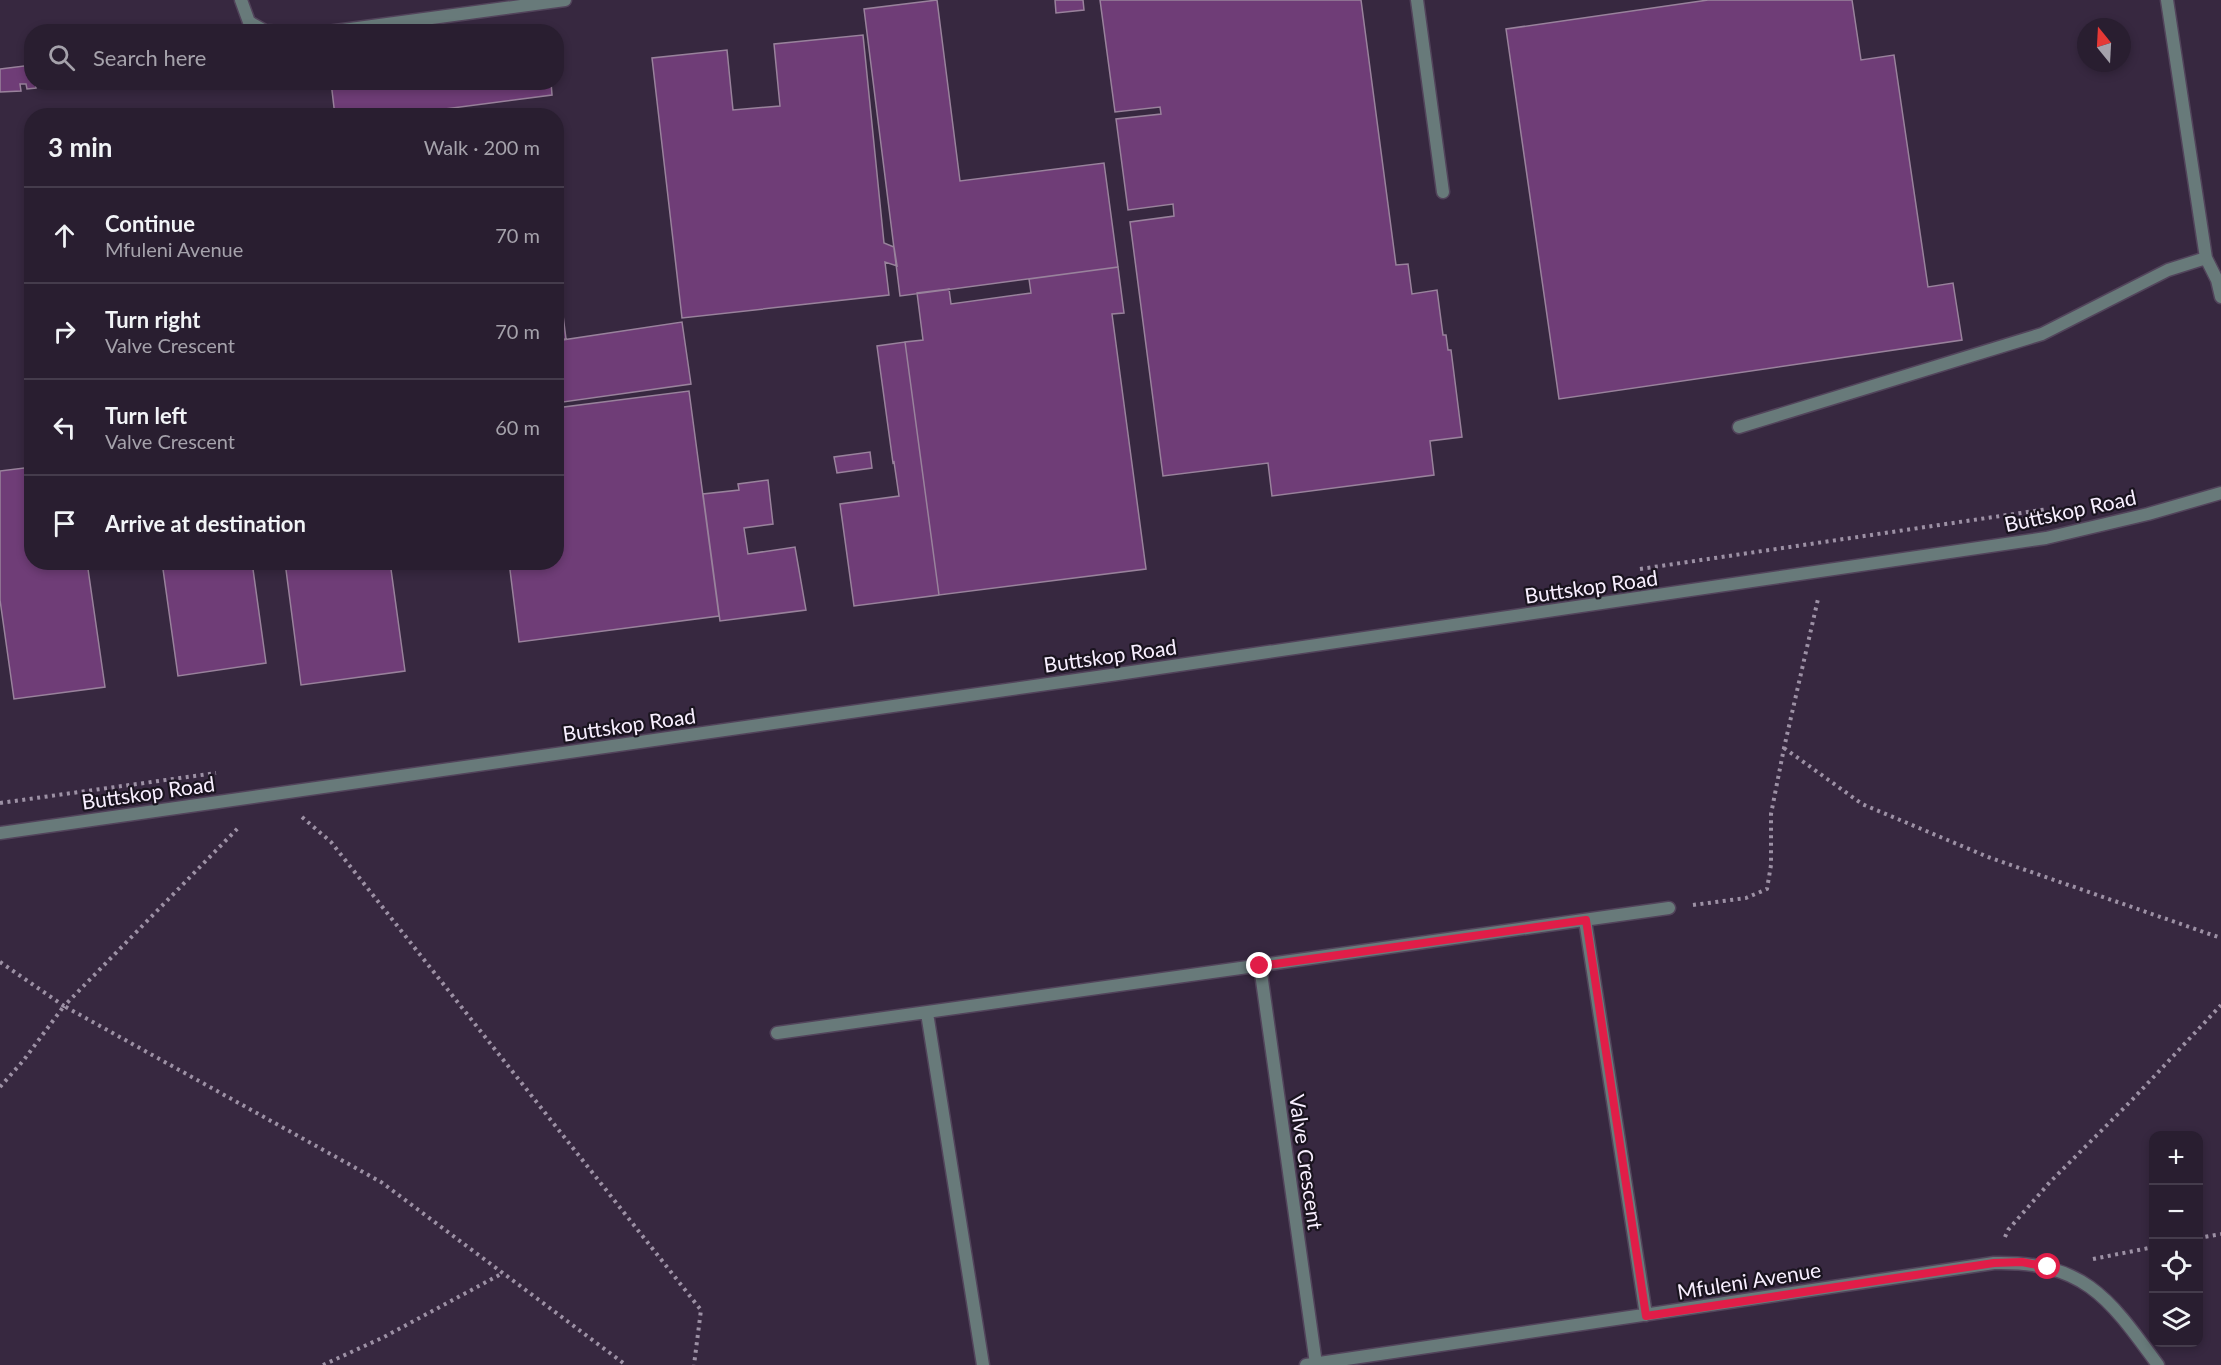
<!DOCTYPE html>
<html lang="en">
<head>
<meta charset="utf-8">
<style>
  :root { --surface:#291e30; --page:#352b3c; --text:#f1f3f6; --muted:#a5a2ab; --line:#453c4c }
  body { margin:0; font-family:Lato,sans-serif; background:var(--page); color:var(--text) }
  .controls { position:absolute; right:18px; bottom:18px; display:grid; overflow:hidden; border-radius:12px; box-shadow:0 3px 9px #0003 }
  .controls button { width:54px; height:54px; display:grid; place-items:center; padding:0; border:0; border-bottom:2px solid var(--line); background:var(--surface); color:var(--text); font:30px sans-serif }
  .compass { position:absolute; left:2077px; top:18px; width:54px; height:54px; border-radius:50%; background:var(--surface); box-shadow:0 3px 9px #0003; rotate:342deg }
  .stop { position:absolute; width:18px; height:18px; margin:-14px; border:4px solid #e11d48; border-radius:50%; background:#fff }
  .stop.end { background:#e11d48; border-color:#fff; box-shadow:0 2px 6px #0008 }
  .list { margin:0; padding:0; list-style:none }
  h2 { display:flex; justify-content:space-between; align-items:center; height:78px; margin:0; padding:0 24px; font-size:26px }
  h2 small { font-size:20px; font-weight:400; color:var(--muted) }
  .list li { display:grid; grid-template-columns:39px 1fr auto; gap:18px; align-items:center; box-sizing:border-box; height:96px; padding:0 24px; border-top:2px solid var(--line) }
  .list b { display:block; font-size:22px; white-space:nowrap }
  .list p { margin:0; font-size:20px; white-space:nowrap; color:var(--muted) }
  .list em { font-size:20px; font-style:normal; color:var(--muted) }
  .icon { flex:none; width:33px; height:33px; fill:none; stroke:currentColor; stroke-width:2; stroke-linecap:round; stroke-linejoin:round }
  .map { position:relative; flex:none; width:2221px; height:1365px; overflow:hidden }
  .search { position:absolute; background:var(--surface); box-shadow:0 3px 9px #0003; left:24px; top:24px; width:540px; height:66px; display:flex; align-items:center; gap:15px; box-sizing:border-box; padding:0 21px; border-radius:24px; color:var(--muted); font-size:22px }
  .panel { position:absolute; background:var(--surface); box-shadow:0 3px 9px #0003; left:24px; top:108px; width:540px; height:462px; border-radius:24px }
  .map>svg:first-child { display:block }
  .building { fill:#6f3d77; stroke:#99829c; stroke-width:1.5 }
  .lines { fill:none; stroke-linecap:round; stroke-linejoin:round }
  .service-casing { stroke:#52445b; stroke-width:15 }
  .minor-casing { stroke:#52445b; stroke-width:15 }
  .tertiary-casing { stroke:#52445b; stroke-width:15 }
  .path { stroke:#9d91a5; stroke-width:4; stroke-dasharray:3 4.5; stroke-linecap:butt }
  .service { stroke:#687a7a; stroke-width:12 }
  .minor { stroke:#687a7a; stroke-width:12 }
  .tertiary { stroke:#687a7a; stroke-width:12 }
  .route { stroke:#e11d48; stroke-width:8 }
  .labels { text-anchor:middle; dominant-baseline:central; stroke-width:4.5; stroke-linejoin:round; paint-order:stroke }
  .street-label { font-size:21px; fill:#f8efff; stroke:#1a141f }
</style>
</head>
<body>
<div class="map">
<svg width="2221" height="1365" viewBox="0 0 2221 1365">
  <rect width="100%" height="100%" fill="#372840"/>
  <path class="building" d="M937 0 960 181 1104 163 1118 267 900 296 864 9Z
    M1055 0H1083L1084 10 1056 13Z
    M1100 0H1361L1396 265 1408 264 1412 294 1437 290 1443 335H1446L1448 350H1451L1462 437 1430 441 1434 475 1272 496 1268 463 1163 476 1130 222 1174 216 1173 204 1128 210 1116 119 1161 114 1160 107 1115 112Z
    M1708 0H1852L1861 60 1894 55 1928 287 1953 283 1962 340 1559 399 1506 29Z
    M863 35 884 243 894 247 897 266 885 262 889 295 682 318 652 58 727 50 733 110 780 106 774 44Z
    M32 65V82H35L36 88 27 89 26 84H20L21 91 0 92V69Z
    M331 82H551L552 95 391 116H335Z
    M210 109 211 116H193L192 111Z
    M1118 267 1124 313 1112 314 1146 569 939 595 905 342 923 340 917 293 949 289 951 304 1031 293 1029 279Z
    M556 283H559L566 339 556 340Z
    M682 322 691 384 556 403V341Z
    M905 342 939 595 854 606 840 504 899 496 894 462 893 463 877 346Z
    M689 391 719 616 519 642 509 562H556V408Z
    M870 452 872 468 837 473 834 457Z
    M32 467V562H87L105 687 14 699 0 600V471Z
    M768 480 773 524 744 528 748 554 795 547 806 610 720 621 703 494 739 490 738 484Z
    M162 562H252L266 663 178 676Z
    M285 562H390L405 671 301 685Z"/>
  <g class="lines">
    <g class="service-casing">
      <path id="service" d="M241 0 249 22 265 31 282 32
        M1417 0 1443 192
        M2167 0 2206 258
        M328 32 565 0
        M1739 427 2042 334 2168 270 2206 258 2217 280 2221 297"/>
    </g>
    <g class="minor-casing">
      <path id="minor" d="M1585 920 1646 1315
        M1260 966 1316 1364
        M927 1013 983 1365
        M777 1033 1669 908
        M1306 1365 1994 1263C2084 1261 2109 1298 2158 1365"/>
    </g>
    <g class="tertiary-casing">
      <path id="tertiary" d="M0 833 1118 674 2046 538 2148 514 2221 493"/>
    </g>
    <path class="path" d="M1640 569 2048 509
      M1784 748 1862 804 1988 857 2221 938
      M0 803 216 773
      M302 817 331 842 701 1310 694 1365
      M1693 905 1746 898 1767 889 1771 865V814L1784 748 1818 599
      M0 962 64 1006 239 827
      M0 1087 23 1061 64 1006 381 1182 626 1365
      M2005 1237 2008 1230 2050 1182 2132 1100 2221 1005
      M2198 1238 2221 1234
      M2093 1259 2154 1247
      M323 1365 384 1337 503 1273"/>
    <use href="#service" class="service"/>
    <use href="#minor" class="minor"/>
    <use href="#tertiary" class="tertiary"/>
  </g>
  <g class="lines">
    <path class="route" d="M1260 966 1586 920 1646 1316 1994 1263 2022 1262 2048 1267"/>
  </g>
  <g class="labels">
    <g class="street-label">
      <text transform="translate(2070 510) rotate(-12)">Buttskop Road</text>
      <text transform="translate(1591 586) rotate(-8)">Buttskop Road</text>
      <text transform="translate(1110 655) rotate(-8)">Buttskop Road</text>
      <text transform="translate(629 724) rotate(-8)">Buttskop Road</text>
      <text transform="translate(148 792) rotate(-8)">Buttskop Road</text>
      <text transform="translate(1307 1162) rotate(82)">Valve Crescent</text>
      <text transform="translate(1749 1280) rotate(-9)">Mfuleni Avenue</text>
    </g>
  </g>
</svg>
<div class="controls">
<button>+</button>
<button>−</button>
<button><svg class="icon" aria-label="locate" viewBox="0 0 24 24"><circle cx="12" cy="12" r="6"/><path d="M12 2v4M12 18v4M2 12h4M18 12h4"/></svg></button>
<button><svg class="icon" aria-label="layers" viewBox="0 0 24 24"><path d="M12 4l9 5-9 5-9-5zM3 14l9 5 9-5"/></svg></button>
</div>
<svg class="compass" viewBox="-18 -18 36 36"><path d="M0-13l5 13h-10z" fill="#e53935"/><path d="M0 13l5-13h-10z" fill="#a5a2ab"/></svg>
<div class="stop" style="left:2048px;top:1267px"></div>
<div class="stop end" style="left:1260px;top:966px"></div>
<div class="search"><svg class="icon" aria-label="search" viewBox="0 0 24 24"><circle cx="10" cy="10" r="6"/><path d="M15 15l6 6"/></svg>Search here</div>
<section class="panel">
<h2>3 min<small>Walk · 200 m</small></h2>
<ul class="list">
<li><svg class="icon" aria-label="ahead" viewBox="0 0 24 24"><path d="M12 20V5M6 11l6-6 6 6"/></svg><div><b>Continue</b><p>Mfuleni Avenue</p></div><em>70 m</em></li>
<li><svg class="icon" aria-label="right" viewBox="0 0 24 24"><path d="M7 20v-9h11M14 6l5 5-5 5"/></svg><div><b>Turn right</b><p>Valve Crescent</p></div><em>70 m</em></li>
<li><svg class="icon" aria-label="left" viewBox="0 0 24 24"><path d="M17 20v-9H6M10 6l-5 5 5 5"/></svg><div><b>Turn left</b><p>Valve Crescent</p></div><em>60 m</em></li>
<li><svg class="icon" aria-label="arrive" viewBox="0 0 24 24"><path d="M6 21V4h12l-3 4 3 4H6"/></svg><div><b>Arrive at destination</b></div></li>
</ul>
</section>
</div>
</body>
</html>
